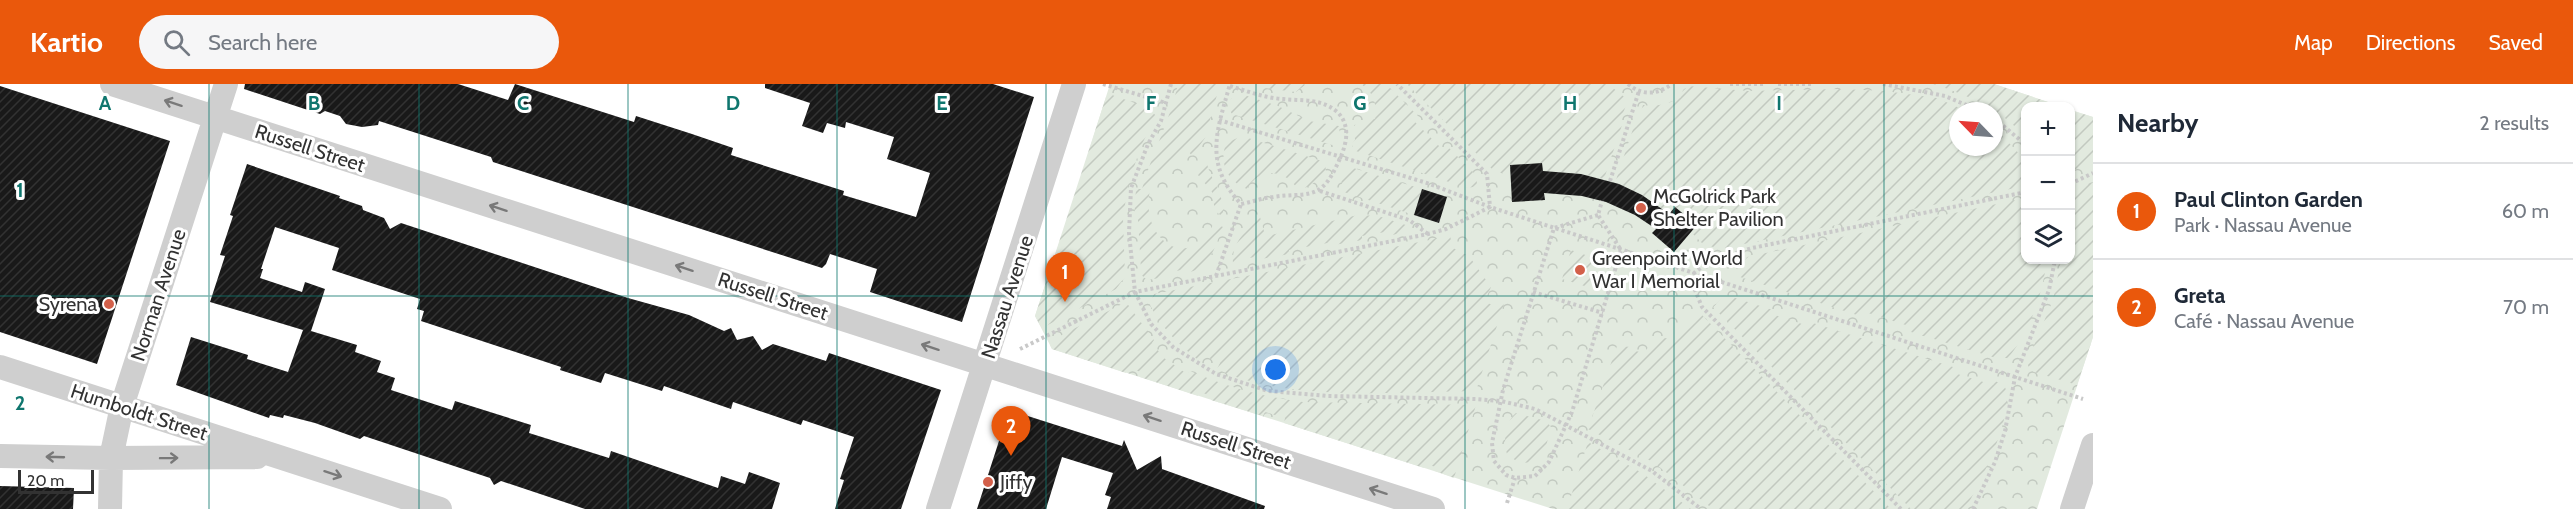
<!DOCTYPE html>
<html lang="en">
<head>
<meta charset="utf-8">
<style>
  :root { --surface:#fff; --page:#f6f6f7; --text:#1f2937; --muted:#747a83; --line:#e0e1e3; --accent:#ea580c }
  body { margin:0; font-family:Cabin,sans-serif; background:var(--page); color:var(--text) }
  .controls { position:absolute; right:18px; top:18px; display:grid; overflow:hidden; border-radius:12px; box-shadow:0 2px 4px #0004 }
  .controls button { width:54px; height:54px; display:grid; place-items:center; padding:0; border:0; border-bottom:2px solid var(--line); background:var(--surface); color:var(--text); font:30px sans-serif }
  .compass { position:absolute; left:1949px; top:18px; width:54px; height:54px; border-radius:50%; background:var(--surface); box-shadow:0 2px 4px #0004; rotate:295deg }
  .scale { position:absolute; left:18px; bottom:15px; width:76px; box-sizing:border-box; padding-left:6px; border:3px solid #323232; border-top:0; font-size:16px; line-height:21px; white-space:nowrap; color:#323232; -webkit-text-stroke:4px #fff; paint-order:stroke }
  .you { position:absolute; left:1276px; top:286px; width:21px; height:21px; margin:-15px; border:4px solid #fff; border-radius:50%; background:#1a73e8; box-shadow:0 0 0 9px #1a73e833 }
  .badge { display:grid; place-items:center; width:39px; height:39px; border-radius:50%; background:var(--accent); color:#fff; font-size:20px; font-weight:700 }
  .pin { position:absolute; translate:-50% -50px; filter:drop-shadow(0 2px 3px #0008) }
  .pin::after { content:''; position:absolute; top:32px; width:21px; height:18px; background:inherit; clip-path:polygon(0 0,100% 0,50% 100%) }
  .list { margin:0; padding:0; list-style:none }
  h2 { display:flex; justify-content:space-between; align-items:center; height:78px; margin:0; padding:0 24px; font-size:26px }
  h2 small { font-size:20px; font-weight:400; color:var(--muted) }
  .list li { display:grid; grid-template-columns:39px 1fr auto; gap:18px; align-items:center; box-sizing:border-box; height:96px; padding:0 24px; border-top:2px solid var(--line) }
  .list b { display:block; font-size:22px; white-space:nowrap }
  .list p { margin:0; font-size:20px; white-space:nowrap; color:var(--muted) }
  .list em { font-size:20px; font-style:normal; color:var(--muted) }
  .icon { flex:none; width:33px; height:33px; fill:none; stroke:currentColor; stroke-width:2; stroke-linecap:round; stroke-linejoin:round }
  .map { position:relative; flex:none; width:2093px; height:425px; overflow:hidden }
  header { display:flex; align-items:center; gap:36px; box-sizing:border-box; height:84px; padding:0 30px; background:var(--accent); color:#fff }
  header strong { font-size:28px }
  nav { display:flex; gap:33px; margin-inline-start:auto; font-size:21px }
  .search { width:420px; height:54px; background:var(--page); display:flex; align-items:center; gap:15px; box-sizing:border-box; padding:0 21px; border-radius:33px; color:var(--muted); font-size:22px }
  main { display:flex }
  aside { flex:1; background:var(--surface) }
  .map>svg:first-child { display:block }
  .forest { fill:url(#forest-crowns); fill-rule:evenodd }
  .garden { fill:url(#garden-furrows) }
  .building { fill:url(#building-hatch) }
  .lines { fill:none; stroke-linecap:round; stroke-linejoin:round }
  .path { stroke:#c9c9c9; stroke-width:4; stroke-dasharray:3 3; stroke-linecap:butt }
  .minor { stroke:#cfcfcf; stroke-width:24 }
  .oneway { stroke:#797979 }
  .grid { fill:none; stroke:#0f766e; stroke-width:1.5; stroke-opacity:0.55 }
  .poi-dot { fill:#d3604a; stroke:#fff; stroke-width:2 }
  .labels { text-anchor:middle; dominant-baseline:central; stroke-width:6; stroke-linejoin:round; paint-order:stroke }
  .street-label { font-size:20px; fill:#323232; stroke:#fff }
  .poi-label { font-size:20px; fill:#323232; stroke:#fff; text-anchor:start }
  .grid-label { font-size:20px; text-anchor:middle; font-weight:bold; fill:#0f766e; stroke:#fff; stroke-width:6; stroke-linejoin:round; paint-order:stroke }
</style>
</head>
<body>
<header>
<strong>Kartio</strong>
<div class="search"><svg class="icon" aria-label="search" viewBox="0 0 24 24"><circle cx="10" cy="10" r="6"/><path d="M15 15l6 6"/></svg>Search here</div>
<nav><a>Map</a><a>Directions</a><a>Saved</a></nav>
</header>
<main>
<div class="map">
<svg width="2093" height="425" viewBox="0 0 2093 425">
  <defs>
    <pattern id="forest-crowns" width="20" height="18" patternUnits="userSpaceOnUse" patternTransform="scale(1.5)"><rect width="20" height="18" fill="#e2eadf"/><path d="M2 6a3 3 0 1 1 6 0M12 15a3 3 0 1 1 6 0" fill="none" stroke="#c2c9c0"/></pattern>
    <pattern id="garden-furrows" width="10" height="10" patternUnits="userSpaceOnUse" patternTransform="scale(1.5)"><rect width="10" height="10" fill="#e2eadf"/><path d="M-1 1l2-2M0 10L10 0M9 11l2-2" fill="none" stroke="#c2c9c0"/></pattern>
    <pattern id="building-hatch" width="6" height="6" patternUnits="userSpaceOnUse" patternTransform="scale(1.5)"><rect width="6" height="6" fill="#191919"/><path d="M-1 1l2-2M0 6l6-6M5 7l2-2" fill="none" stroke="#323232"/></pattern>
  </defs>
  <rect width="100%" height="100%" fill="#fff"/>
  <path class="forest" d="M1110 0H1994L2048 18 2047 22H2026V176H2070L2071 26 2093 33V253L2037 425H1553L1052 265 1035 232 1083 87 1086 88 1088 70ZM1958 27H1994V63H1958Z"/>
  <path class="garden" d="M1178 0H1220L1205 54 1192 72 1189 68 1168 80 1170 83 1160 95 1155 92C1129 147 1187 196 1214 139L1223 143C1213 165 1212 183 1187 189L1186 185 1171 188 1172 192 1147 196 1137 187 1141 186 1138 136 1134 135 1136 105H1142C1152 69 1170 37 1178 0Z
    M1266 0H1304L1305 1 1296 8 1265 4Z
    M1361 0H1386L1419 33 1415 38 1445 68 1449 64 1476 91 1477 100 1473 103 1467 104 1353 66 1352 60 1355 56 1354 41 1369 39 1371 33 1375 35C1377 19 1374 9 1361 0Z
    M1407 0H1608L1628 16 1620 37 1623 38 1604 95 1575 89 1543 88 1542 79 1510 81V93L1492 85Z
    M1933 0H1994L2048 18 2047 22H2026L2025 53C2002 25 1967 11 1933 0Z
    M1688 2 1748 7 1840 5 1885 7 1937 14 1966 27H1958V63H1994V43L2025 76V102L1720 165 1703 160 1691 148 1697 141 1675 123 1669 130 1642 111 1615 99 1634 42 1636 43 1643 21C1657 23 1669 20 1681 13L1679 11Z
    M1241 10 1278 22 1309 37 1339 42 1340 53 1332 61 1232 30 1229 25 1231 15Z
    M1112 11 1149 24 1156 32 1141 62 1128 101 1123 134 1125 193 1116 205 1044 243 1040 241 1035 232 1106 13Z
    M2070 26 2093 33V77L2071 88Z
    M1242 52 1325 78 1326 88 1310 102 1298 106C1286 85 1259 83 1247 105 1227 97 1219 80 1226 59Z
    M1206 76C1211 99 1225 108 1223 133L1215 127 1212 108 1198 91Z
    M1350 83 1422 105 1414 131 1344 108 1341 96 1346 85Z
    M2093 98V235L2091 242 2093 243V253L2077 301 2034 288 2029 284 2027 278 2053 216 2061 176H2070L2071 111Z
    M2025 114 2026 176H2047C2042 211 2031 246 2008 274H1996L1911 248 1912 243 1865 228 1863 233 1737 192 1747 173Z
    M1358 131 1378 132 1412 143 1410 147 1392 151 1391 147 1362 152V156L1334 161 1333 158 1289 166V170L1261 175V172L1243 175 1242 179 1237 181 1233 179C1231 160 1247 144 1260 133L1265 151H1271Z
    M1450 152 1453 164 1469 172 1491 203 1486 214 1488 219 1498 224 1504 220 1476 307C1401 308 1283 318 1217 285L1220 279 1204 272 1201 278C1180 262 1162 245 1150 221L1154 210Z
    M1571 166 1600 176 1591 204 1562 195Z
    M1726 211 1776 227 1775 231 1811 243 1813 239 1953 283 1951 288 1993 301 1995 297 2004 301C2018 325 1979 402 1965 425H1911L1713 223Z
    M1126 218 1154 256 1152 259 1164 274 1187 290 1190 287C1228 303 1262 313 1303 318L1476 321 1454 394 1435 387 1436 383 1425 380 1424 384 1284 339 1285 334 1265 328 1263 332 1211 316 1212 312 1200 308 1198 312 1140 293 1141 288 1128 284 1126 289 1052 265 1050 261 1052 256Z
    M1702 231 1891 425H1713L1653 378 1588 345 1617 262 1632 263 1635 267 1645 269 1650 259 1664 254 1672 255 1676 249Z
    M1516 329 1546 337 1551 343 1545 366 1535 378 1519 379 1507 370C1503 357 1505 338 1516 329Z
    M1588 358 1642 389 1691 425H1567Z"/>
  <path class="building" d="M245 0H458L508 16 515 0 634 38 636 32 692 50 733 64 731 71 844 107 843 111 916 133 930 89 887 75 894 53 846 38 845 44 827 39 823 49 802 42 810 19 765 4V0H993L1034 13 962 238 870 208 877 185 830 170 826 180 822 184 493 78 491 73 379 37 378 41 362 43 346 40 340 32 325 27 320 30 244 5Z
    M0 2 170 57 97 280 0 248Z
    M1542 79 1543 87 1581 90 1619 100 1642 111 1669 130 1675 123 1697 141 1674 168 1652 149 1656 145 1635 131 1606 118 1582 112 1544 109 1545 116 1512 118 1510 81Z
    M247 80 340 112 339 114 362 122 363 126 384 134 390 145 401 139 628 214 689 231 724 247 731 244 737 256 753 252 762 266 773 260 826 277 829 269 941 306 901 425H835L844 396 840 395 854 353 803 336 801 341 733 318 731 325 664 302 662 307 605 289 601 299 560 286 561 283 421 237 424 227 417 225 420 215 332 186 339 164 275 143 261 185H263L260 194 302 208 305 198 325 205 311 247 357 261 355 268 381 277 377 288 395 294 391 306 452 326 455 317 531 341 529 349 609 374 611 367 718 404 721 392 745 400 749 388 780 399 772 425H585L501 397 494 401 490 394 364 352 360 355 315 339 284 331 283 334 270 331 269 334 176 301 191 253 248 271 247 275 288 288 303 246 210 218 225 172 220 171 233 132 230 131Z
    M1422 105 1447 113 1439 139 1414 131Z
    M1009 326 1122 362 1124 356 1137 386 1161 372 1162 385 1265 422 1264 425H1107L1111 413 1105 411 1113 389 1062 373 1046 425H977Z
    M0 402 74 404 73 425H0Z"/>
  <g class="lines">
    <path class="path" d="M1103 0 1166 19
      M1171 0 1161 37 1148 60 1131 104 1129 149 1135 208 1151 240 1173 263 1216 290 1268 307 1328 312 1476 315 1501 317 1535 325 1652 387 1701 425
      M1628 0C1642 12 1657 11 1672 0
      M1730 0H1765
      M1778 0H1814
      M1883 0 1945 12 1980 27
      M1230 2C1247 7 1265 14 1283 15 1301 17 1320 14 1336 27 1346 35 1348 48 1345 60 1343 69 1339 77 1335 85 1319 118 1303 108 1273 113 1262 114 1252 118 1241 120 1203 79 1217 47 1230 0
      M1994 34 2026 61
      M1219 36 1427 99 1490 123 2083 315
      M1610 97 1639 7
      M2070 100 2093 89
      M1320 107 1409 136 1428 150
      M1598 131 1554 144 1503 306 1492 359 1494 377 1506 391 1515 394 1535 392 1549 378 1572 328 1621 166 1598 131 1602 117
      M1216 192 1241 120
      M1533 208 1603 229
      M1020 265 1135 208 1428 150 1446 145 1490 123 1487 90 1397 0
      M1507 419 1515 394
      M1901 425 1702 223 1695 206 1694 189 1710 177 1752 164 2026 108
      M1973 425 1995 378 2005 347 2015 293 2049 206 2055 176"/>
    <path class="minor" d="M112 0 1433 425
      M0 283 440 425
      M0 372 111 374 257 373
      M110 425 111 374 122 322 226 0
      M938 425 1074 0
      M2072 425 2093 361"/>
  </g>
  <defs><path id="oneway-shaft" d="M-6 0H5M1.5-3L5.5 0L1.5 3" fill="none" stroke-width="1.6" stroke-linecap="round" stroke-linejoin="round" transform="scale(1.5)"/></defs>
  <g class="oneway">
    <use href="#oneway-shaft" transform="translate(173 19) rotate(-162)"/>
    <use href="#oneway-shaft" transform="translate(498 124) rotate(-162)"/>
    <use href="#oneway-shaft" transform="translate(684 184) rotate(-162)"/>
    <use href="#oneway-shaft" transform="translate(930 263) rotate(-162)"/>
    <use href="#oneway-shaft" transform="translate(1152 334) rotate(-162)"/>
    <use href="#oneway-shaft" transform="translate(55 373) rotate(-178)"/>
    <use href="#oneway-shaft" transform="translate(169 374) rotate(-1)"/>
    <use href="#oneway-shaft" transform="translate(333 390) rotate(18)"/>
    <use href="#oneway-shaft" transform="translate(1378 407) rotate(-162)"/>
  </g>
  <path class="grid" d="M209 0V425M419 0V425M628 0V425M837 0V425M1046 0V425M1256 0V425M1465 0V425M1674 0V425M1884 0V425M0 212H2093"/>
  <g class="poi-dot">
    <circle cx="1641" cy="124" r="6"/>
    <circle cx="1580" cy="186" r="6"/>
    <circle cx="109" cy="220" r="6"/>
    <circle cx="988" cy="398" r="6"/>
  </g>
  <g class="labels">
    <g class="street-label">
      <text transform="translate(310 64) rotate(18)">Russell Street</text>
      <text transform="translate(158 211) rotate(-72)">Norman Avenue</text>
      <text transform="translate(773 212) rotate(18)">Russell Street</text>
      <text transform="translate(1007 213) rotate(-72)">Nassau Avenue</text>
      <text transform="translate(139 328) rotate(18)">Humboldt Street</text>
      <text transform="translate(1236 361) rotate(18)">Russell Street</text>
    </g>
    <g class="poi-label">
      <text x="1653" y="112">McGolrick Park<tspan x="1653" dy="23">Shelter Pavilion</tspan></text>
      <text x="1592" y="174">Greenpoint World<tspan x="1592" dy="23">War I Memorial</tspan></text>
      <text x="97" y="220" text-anchor="end">Syrena</text>
      <text x="1000" y="398">Jiffy</text>
    </g>
  </g>
  <g class="grid-label">
    <text x="105" y="26">A</text>
    <text x="314" y="26">B</text>
    <text x="523" y="26">C</text>
    <text x="733" y="26">D</text>
    <text x="942" y="26">E</text>
    <text x="1151" y="26">F</text>
    <text x="1360" y="26">G</text>
    <text x="1570" y="26">H</text>
    <text x="1779" y="26">I</text>
    <text x="20" y="113">1</text>
    <text x="20" y="326">2</text>
  </g>
</svg>
<div class="controls">
<button>+</button>
<button>−</button>
<button><svg class="icon" aria-label="layers" viewBox="0 0 24 24"><path d="M12 4l9 5-9 5-9-5zM3 14l9 5 9-5"/></svg></button>
</div>
<svg class="compass" viewBox="-18 -18 36 36"><path d="M0-13l5 13h-10z" fill="#e53935"/><path d="M0 13l5-13h-10z" fill="#747a83"/></svg>
<div class="scale">20 m</div>
<div class="you"></div>
<div class="pin badge" style="left:1065px;top:218px">1</div>
<div class="pin badge" style="left:1011px;top:372px">2</div>
</div>
<aside>
<h2>Nearby<small>2 results</small></h2>
<ul class="list">
<li><span class="badge">1</span><div><b>Paul Clinton Garden</b><p>Park · Nassau Avenue</p></div><em>60 m</em></li>
<li><span class="badge">2</span><div><b>Greta</b><p>Café · Nassau Avenue</p></div><em>70 m</em></li>
</ul>
</aside>
</main>
</body>
</html>
